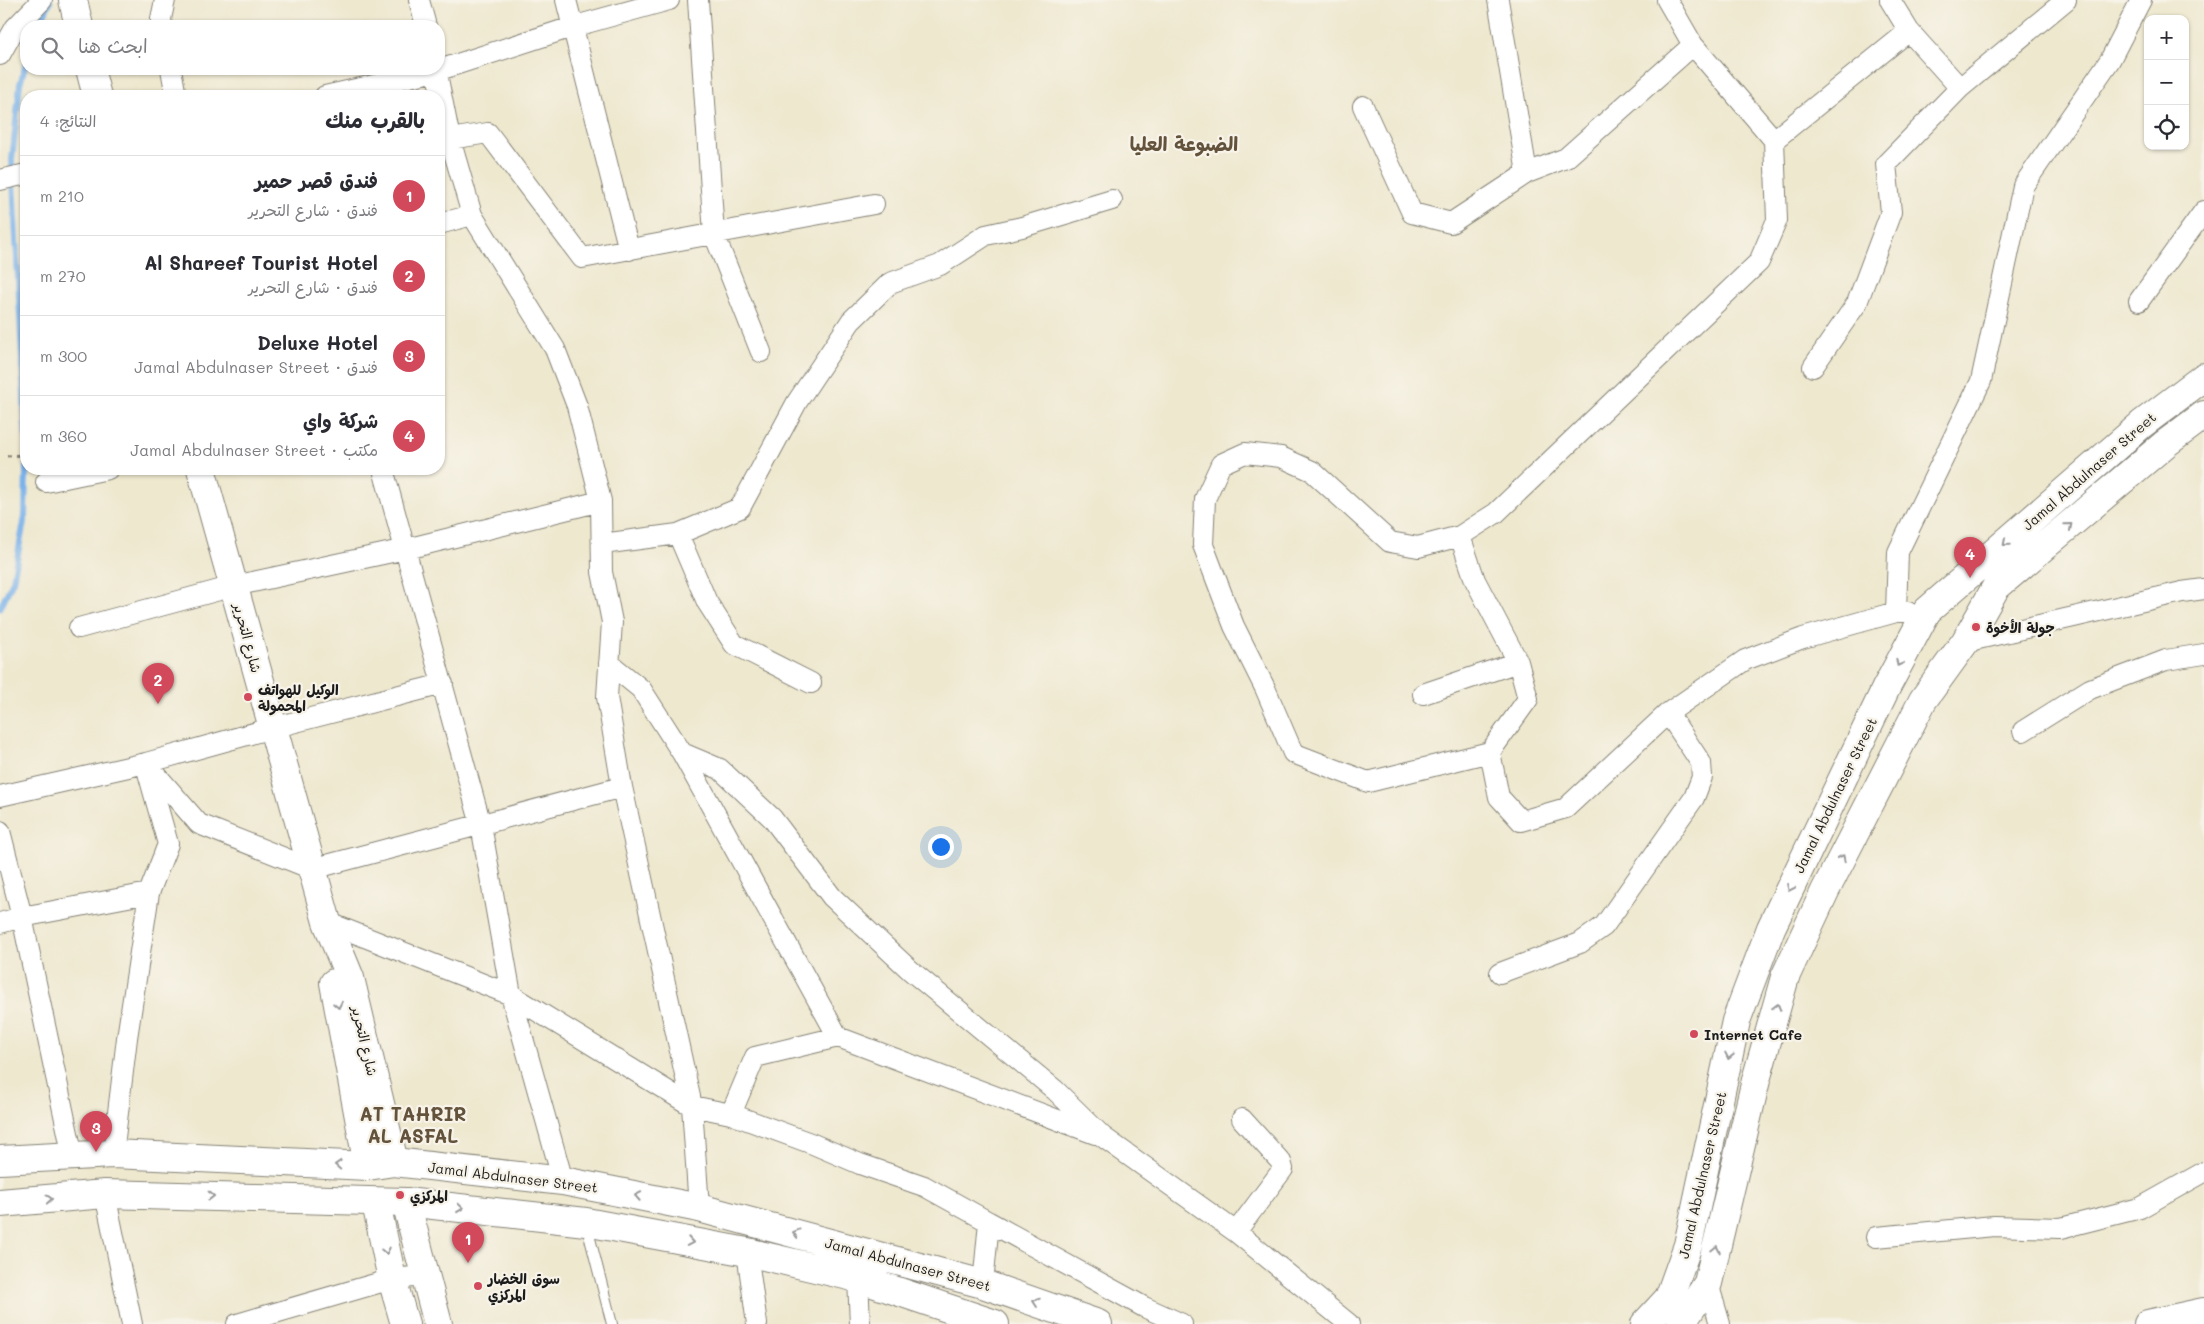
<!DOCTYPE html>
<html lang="ar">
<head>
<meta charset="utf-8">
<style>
  :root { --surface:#fff; --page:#f7f7f7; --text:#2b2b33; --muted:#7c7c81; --line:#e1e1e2; --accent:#d1495b }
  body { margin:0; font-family:Mali,"Playpen Sans Arabic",sans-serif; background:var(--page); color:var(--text); direction:rtl }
  .controls { position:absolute; right:15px; top:15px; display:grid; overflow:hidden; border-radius:10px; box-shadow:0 1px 4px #0004 }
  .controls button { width:45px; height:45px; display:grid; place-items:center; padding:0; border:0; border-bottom:1px solid var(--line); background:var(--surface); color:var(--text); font:25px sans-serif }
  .you { position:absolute; left:940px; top:846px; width:18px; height:18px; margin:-12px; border:4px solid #fff; border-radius:50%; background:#1a73e8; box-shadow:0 0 0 8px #1a73e833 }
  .badge { display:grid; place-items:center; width:32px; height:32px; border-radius:50%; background:var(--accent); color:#fff; font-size:16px; font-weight:700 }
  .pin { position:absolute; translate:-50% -41px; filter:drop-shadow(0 1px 2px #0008) }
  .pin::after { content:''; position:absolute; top:26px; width:18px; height:15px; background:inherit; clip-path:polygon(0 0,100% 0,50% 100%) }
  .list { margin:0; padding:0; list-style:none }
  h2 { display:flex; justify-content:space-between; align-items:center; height:65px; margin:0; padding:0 20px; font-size:21px }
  h2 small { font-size:16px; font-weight:400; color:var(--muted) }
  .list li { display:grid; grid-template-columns:32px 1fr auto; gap:15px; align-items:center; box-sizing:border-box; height:80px; padding:0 20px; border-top:1px solid var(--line) }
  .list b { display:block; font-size:19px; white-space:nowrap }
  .list p { margin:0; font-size:16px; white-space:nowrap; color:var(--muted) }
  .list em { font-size:16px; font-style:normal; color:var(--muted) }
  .icon { flex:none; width:28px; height:28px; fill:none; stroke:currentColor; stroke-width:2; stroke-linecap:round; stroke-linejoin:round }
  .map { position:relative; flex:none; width:2204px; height:1324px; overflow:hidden; direction:ltr }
  .search { position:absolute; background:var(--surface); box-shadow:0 1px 4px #0004; left:20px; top:20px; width:425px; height:55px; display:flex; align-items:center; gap:12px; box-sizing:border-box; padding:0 18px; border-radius:20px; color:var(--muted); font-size:19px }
  .panel { position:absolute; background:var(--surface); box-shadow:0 1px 4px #0004; left:20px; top:90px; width:425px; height:385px; border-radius:20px; direction:rtl }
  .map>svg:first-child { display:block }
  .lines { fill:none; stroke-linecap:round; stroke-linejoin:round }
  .stream { stroke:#7ab2ea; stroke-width:6 }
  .lane-casing { stroke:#858276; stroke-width:12 }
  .street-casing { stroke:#858276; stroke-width:22 }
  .secondary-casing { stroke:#858276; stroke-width:30 }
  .primary-casing { stroke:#858276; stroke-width:30 }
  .path { stroke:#858276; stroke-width:3; stroke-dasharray:4 4; stroke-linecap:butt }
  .lane { stroke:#fff; stroke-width:10 }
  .street { stroke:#fff; stroke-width:20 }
  .secondary { stroke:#fff; stroke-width:28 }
  .primary { stroke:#fff; stroke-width:28 }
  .oneway { stroke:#999 }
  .poi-dot { fill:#d1495b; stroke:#f7f3e8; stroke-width:2 }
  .labels { text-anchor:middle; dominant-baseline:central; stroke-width:4.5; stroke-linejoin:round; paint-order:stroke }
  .street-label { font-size:14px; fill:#1c1c1c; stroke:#f7f3e8 }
  .poi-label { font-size:14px; font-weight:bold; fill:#1c1c1c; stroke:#f7f3e8; text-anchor:start }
  .district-label { font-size:19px; font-weight:bold; fill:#63523c; stroke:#f7f3e8 }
</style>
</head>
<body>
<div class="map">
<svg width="2204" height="1324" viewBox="0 0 2204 1324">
  <rect width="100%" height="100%" fill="#f7f3e8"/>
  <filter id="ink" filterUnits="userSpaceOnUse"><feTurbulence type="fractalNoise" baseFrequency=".02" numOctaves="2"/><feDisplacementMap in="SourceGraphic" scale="10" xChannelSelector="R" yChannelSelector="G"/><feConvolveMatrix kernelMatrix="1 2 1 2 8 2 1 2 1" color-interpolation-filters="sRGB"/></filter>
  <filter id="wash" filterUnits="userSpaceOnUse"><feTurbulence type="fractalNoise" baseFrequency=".0096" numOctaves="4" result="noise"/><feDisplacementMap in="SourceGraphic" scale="20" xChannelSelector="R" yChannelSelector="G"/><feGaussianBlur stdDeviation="1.12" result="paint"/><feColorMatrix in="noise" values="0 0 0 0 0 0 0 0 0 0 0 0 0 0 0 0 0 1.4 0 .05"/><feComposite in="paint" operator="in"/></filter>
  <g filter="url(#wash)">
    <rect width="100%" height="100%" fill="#eee8cf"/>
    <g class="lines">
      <path class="stream" d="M39 26 50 2
        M26 63 20 84 12 160 26 435
        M0 608 13 581 25 516 26 467"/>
    </g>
  </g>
  <g filter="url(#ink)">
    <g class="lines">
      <g class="lane-casing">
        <path id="lane" d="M586 1223 612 1324"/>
      </g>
      <g class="street-casing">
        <path id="street" d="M419 0 426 26
          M566 0 629 250
          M698 0 714 234 761 352
          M1498 0 1527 173
          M1890 0 1909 31 1960 88
          M162 26 161 19 165 0
          M0 55 15 28 42 0
          M171 69 176 96
          M436 69 450 139 472 215 555 349 577 406 601 501 602 572 612 622 607 697 622 787 692 1106 699 1208
          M325 96 436 71 572 27 669 0
          M1363 106 1412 213 1451 223 1527 173 1566 158 1693 45
          M450 139 488 133 582 258 874 204
          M1774 140 1909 31
          M0 180 26 174
          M439 224 472 215
          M2139 301 2204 211
          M1813 367 1857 303 1891 212 1886 164 1960 88 2066 0
          M383 469 481 825 511 995 563 1181
          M46 482 108 469
          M678 534 707 602 734 644 811 683
          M1460 536 1475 580 1518 662 1528 699 1490 752 1368 782 1293 753 1265 688 1234 626 1203 545 1205 499 1221 464 1245 453 1281 457 1312 471 1390 542 1418 547 1460 536 1496 513 1759 262 1777 220 1774 140 1693 45 1667 0
          M602 544 678 534 740 508 797 402 851 321 890 283 940 265 986 235 1022 227 1112 200
          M1896 612 1898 552 1981 381 2023 186 2110 60 2141 0
          M79 628 234 586 406 549 601 501
          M1965 642 2182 592 2204 589
          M609 663 641 689 682 753 720 769 772 818 832 897 910 970 1055 1090 1103 1137 1236 1232 1349 1324
          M1423 694 1518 662
          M2023 731 2090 689 2166 660 2204 654
          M1490 752 1499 797 1521 821 1566 808 1668 713 1745 660 1803 638 1896 612H1908
          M682 753 838 1037
          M146 763 199 824 312 869 622 787
          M0 796 146 763 272 728 443 684
          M0 831 22 917 73 1157
          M327 922 511 995 692 1106 731 1114 813 1144 860 1164 924 1186 989 1222 983 1284
          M0 923 22 917 149 893
          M1500 973 1580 943 1604 926 1694 798 1702 777 1701 763 1668 713
          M731 1114 755 1057 838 1037 1095 1134
          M113 1154 127 1038 149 893 168 844 147 769
          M105 1194 132 1324
          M989 1222 1144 1307 1182 1324
          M1236 1232 1283 1169 1281 1162 1242 1119
          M1876 1237 1994 1226 2061 1228 2140 1208 2204 1172
          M747 1252 757 1324
          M858 1278 860 1324
          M1708 1283 1720 1324
          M237 1324 392 1279 425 1276"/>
      </g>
      <g class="secondary-casing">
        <path id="secondary" d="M73 0 79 26
          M90 69 97 96
          M201 469 327 922 350 978 394 1162
          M334 983 368 1166
          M406 1202 438 1324
          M376 1203 392 1279 405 1324
          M2148 1324 2204 1312"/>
      </g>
      <g class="primary-casing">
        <path id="primary" d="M0 1160 113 1154 368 1166 394 1162 563 1181 699 1208 983 1284 1098 1324
          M0 1203 105 1194 406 1202 586 1222 747 1252 858 1278 995 1324
          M1645 1324 1669 1298 1688 1245 1736 1021 1771 928 1886 688 1927 611 2142 424 2204 377
          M1681 1324 1708 1283 1756 1080 1785 977 1825 891 1923 700 1965 642 1996 587 2165 444 2204 415"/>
      </g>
      <path class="path" d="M7 456 26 455"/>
      <use href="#lane" class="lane"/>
      <use href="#street" class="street"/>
      <use href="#secondary" class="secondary"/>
      <use href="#primary" class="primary"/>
    </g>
    <defs><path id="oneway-chevron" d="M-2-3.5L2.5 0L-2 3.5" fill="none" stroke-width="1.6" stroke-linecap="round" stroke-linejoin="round" transform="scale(1.25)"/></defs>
    <g class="oneway">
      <use href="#oneway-chevron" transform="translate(2069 526) rotate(-40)"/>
      <use href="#oneway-chevron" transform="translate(2006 543) rotate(139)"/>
      <use href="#oneway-chevron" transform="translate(1899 663) rotate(118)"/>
      <use href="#oneway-chevron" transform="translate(1842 858) rotate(-63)"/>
      <use href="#oneway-chevron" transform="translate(1790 888) rotate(115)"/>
      <use href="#oneway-chevron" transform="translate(338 1005) rotate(79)"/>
      <use href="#oneway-chevron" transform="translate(1777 1007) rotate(-74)"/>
      <use href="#oneway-chevron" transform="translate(1729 1056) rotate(102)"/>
      <use href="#oneway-chevron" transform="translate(338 1165) rotate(-177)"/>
      <use href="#oneway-chevron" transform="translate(211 1196) rotate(1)"/>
      <use href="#oneway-chevron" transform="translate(638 1196) rotate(-169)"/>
      <use href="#oneway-chevron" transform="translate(49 1199) rotate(-5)"/>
      <use href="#oneway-chevron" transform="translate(460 1208) rotate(6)"/>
      <use href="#oneway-chevron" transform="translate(796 1233) rotate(-165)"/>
      <use href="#oneway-chevron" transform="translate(690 1242) rotate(10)"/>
      <use href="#oneway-chevron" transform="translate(1716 1249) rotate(-77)"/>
      <use href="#oneway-chevron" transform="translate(386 1251) rotate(78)"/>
      <use href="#oneway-chevron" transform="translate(1036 1302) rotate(-161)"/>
    </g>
  </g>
  <g class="poi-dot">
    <circle cx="1976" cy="627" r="5"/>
    <circle cx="248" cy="697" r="5"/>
    <circle cx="1694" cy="1034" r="5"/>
    <circle cx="400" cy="1195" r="5"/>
    <circle cx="478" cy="1286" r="5"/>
  </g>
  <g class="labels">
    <g class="street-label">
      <text transform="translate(2089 471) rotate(-41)">Jamal Abdulnaser Street</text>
      <text transform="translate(248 638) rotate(75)">شارع التحرير</text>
      <text transform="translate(1835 795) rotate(-64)">Jamal Abdulnaser Street</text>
      <text transform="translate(365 1041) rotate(77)">شارع التحرير</text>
      <text transform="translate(1702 1175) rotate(-77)">Jamal Abdulnaser Street</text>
      <text transform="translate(513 1177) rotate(7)">Jamal Abdulnaser Street</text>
      <text transform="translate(908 1264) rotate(15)">Jamal Abdulnaser Street</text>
    </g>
    <g class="poi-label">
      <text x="1986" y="627">جولة الأخوة</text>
      <text x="258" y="689">الوكيل للهواتف<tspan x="258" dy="16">المحمولة</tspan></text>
      <text x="1704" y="1034">Internet Cafe</text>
      <text x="410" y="1195">المركزي</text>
      <text x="488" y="1278">سوق الخضار<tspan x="488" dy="16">المركزي</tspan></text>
    </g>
    <g class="district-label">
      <text x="1184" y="143">الضبوعة العليا</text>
      <text x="413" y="1113">AT TAHRIR<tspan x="413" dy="22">AL ASFAL</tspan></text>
    </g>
  </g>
</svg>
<div class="controls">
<button>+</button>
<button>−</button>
<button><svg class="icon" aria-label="locate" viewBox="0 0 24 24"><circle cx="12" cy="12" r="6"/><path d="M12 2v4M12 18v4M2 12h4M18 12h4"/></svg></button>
</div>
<div class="you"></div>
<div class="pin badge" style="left:468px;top:1263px">1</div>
<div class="pin badge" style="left:158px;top:704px">2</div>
<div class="pin badge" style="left:96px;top:1152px">3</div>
<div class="pin badge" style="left:1970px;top:578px">4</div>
<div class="search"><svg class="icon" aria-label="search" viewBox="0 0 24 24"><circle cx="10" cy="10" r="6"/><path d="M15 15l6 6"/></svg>ابحث هنا</div>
<section class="panel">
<h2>بالقرب منك<small>النتائج: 4</small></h2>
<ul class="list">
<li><span class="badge">1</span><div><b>فندق قصر حمير</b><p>فندق · شارع التحرير</p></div><em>210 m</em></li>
<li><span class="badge">2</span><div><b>Al Shareef Tourist Hotel</b><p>فندق · شارع التحرير</p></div><em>270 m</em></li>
<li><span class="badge">3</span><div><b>Deluxe Hotel</b><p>فندق · Jamal Abdulnaser Street</p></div><em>300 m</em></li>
<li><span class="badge">4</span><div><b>شركة واي</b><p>مكتب · Jamal Abdulnaser Street</p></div><em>360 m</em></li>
</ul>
</section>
</div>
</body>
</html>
